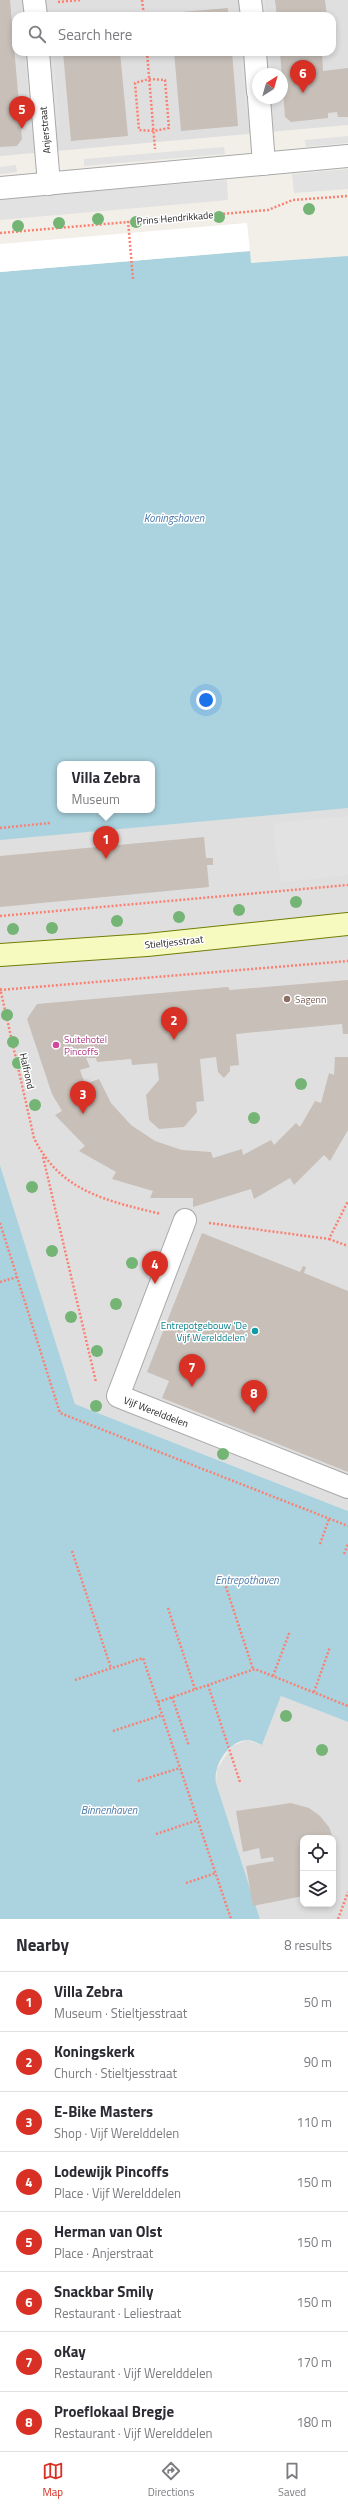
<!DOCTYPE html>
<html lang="en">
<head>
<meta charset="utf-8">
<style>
  :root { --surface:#fff; --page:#f2f2f3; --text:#2b2b33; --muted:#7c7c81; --line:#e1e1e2; --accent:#d93025 }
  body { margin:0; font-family:"Titillium Web",sans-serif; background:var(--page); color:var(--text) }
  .controls { position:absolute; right:12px; bottom:12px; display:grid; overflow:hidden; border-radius:8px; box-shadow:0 2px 6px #0003 }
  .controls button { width:36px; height:36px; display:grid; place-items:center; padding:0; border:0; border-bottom:1px solid var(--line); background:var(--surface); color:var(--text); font:20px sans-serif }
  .compass { position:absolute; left:252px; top:68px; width:36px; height:36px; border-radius:50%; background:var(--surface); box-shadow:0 2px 6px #0003; rotate:37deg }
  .you { position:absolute; left:206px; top:700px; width:14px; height:14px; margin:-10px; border:3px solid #fff; border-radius:50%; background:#1a73e8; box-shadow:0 0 0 6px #1a73e833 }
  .badge { display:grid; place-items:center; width:26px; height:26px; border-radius:50%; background:var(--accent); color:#fff; font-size:13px; font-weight:700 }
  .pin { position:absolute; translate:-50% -33px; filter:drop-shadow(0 1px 2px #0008) }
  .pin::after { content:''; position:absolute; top:21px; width:14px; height:12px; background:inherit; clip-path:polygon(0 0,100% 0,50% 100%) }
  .popup { position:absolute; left:57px; top:761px; width:98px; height:52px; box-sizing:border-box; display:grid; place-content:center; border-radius:8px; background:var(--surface); filter:drop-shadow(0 1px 3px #0005); font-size:13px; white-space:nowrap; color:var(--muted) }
  .popup b { font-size:15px; color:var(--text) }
  .popup::after { content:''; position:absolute; left:50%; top:100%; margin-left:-8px; border:8px solid transparent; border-top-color:var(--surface) }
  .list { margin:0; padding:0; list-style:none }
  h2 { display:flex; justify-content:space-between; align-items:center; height:52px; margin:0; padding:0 16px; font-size:17px }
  h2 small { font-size:13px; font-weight:400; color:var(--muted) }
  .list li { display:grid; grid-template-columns:26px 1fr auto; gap:12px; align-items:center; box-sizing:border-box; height:60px; padding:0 16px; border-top:1px solid var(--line) }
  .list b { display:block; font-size:15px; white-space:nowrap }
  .list p { margin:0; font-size:13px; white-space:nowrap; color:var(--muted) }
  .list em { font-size:13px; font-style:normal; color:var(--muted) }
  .icon { flex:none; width:22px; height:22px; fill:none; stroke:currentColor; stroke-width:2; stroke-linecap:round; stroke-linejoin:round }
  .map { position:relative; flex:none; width:348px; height:1919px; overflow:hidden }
  .search { position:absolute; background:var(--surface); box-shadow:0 2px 6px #0003; left:12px; right:12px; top:12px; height:44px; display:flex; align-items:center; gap:10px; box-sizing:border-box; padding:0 14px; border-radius:12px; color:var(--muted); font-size:15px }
  .sheet { height:532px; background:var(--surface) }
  nav { display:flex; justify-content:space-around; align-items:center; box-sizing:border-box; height:56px; border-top:1px solid var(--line); background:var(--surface); font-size:11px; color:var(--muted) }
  nav a { display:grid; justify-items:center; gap:2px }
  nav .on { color:var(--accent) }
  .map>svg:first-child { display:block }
  .residential { fill:#e0dfdf; fill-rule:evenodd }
  .parking { fill:#e2e2e2 }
  .water { fill:#aad3df; fill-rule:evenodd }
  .pier { fill:#fff }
  .building { fill:#c7bfb8 }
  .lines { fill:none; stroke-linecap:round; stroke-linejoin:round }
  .street-casing { stroke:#a9a9a9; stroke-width:24 }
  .secondary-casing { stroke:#707d05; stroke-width:24 }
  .path { stroke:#fa8072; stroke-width:2.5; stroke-dasharray:2 2; stroke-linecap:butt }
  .street { stroke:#fff; stroke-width:22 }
  .secondary { stroke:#f7fabf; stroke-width:22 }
  .tree { fill:#74b475 }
  .education-dot { fill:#8d6e63; stroke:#fff; stroke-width:1.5 }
  .hotel-dot { fill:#d1479c; stroke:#fff; stroke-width:1.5 }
  .culture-dot { fill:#0f9aa8; stroke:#fff; stroke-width:1.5 }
  .labels { text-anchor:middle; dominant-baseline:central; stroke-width:3; stroke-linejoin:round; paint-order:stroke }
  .street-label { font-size:10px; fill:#222; stroke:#fff }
  .education-label { font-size:10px; fill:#785e54; stroke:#fff; text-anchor:start }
  .hotel-label { font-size:10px; fill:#b23c85; stroke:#fff; text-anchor:start }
  .culture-label { font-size:10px; fill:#0d838f; stroke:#fff; text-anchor:end }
  .water-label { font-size:11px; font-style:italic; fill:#4a7aab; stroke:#fff }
</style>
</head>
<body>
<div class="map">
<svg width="348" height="1919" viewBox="0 0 348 1919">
  <rect width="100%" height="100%" fill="#f2efe9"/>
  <path class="residential" d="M0 0H348V125L0 156ZM16 16H332V52H16ZM258 74H282V98H258Z
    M348 784V1511L75 1404 0 1165V804L60 810H152Z
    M281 1696 348 1722V1919H260L216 1783 217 1769 232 1746 247 1740 262 1745ZM303 1838H333V1904H303Z"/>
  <path class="parking" d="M258 0H265L267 16H260Z
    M24 52H31L38 129H31Z
    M46 52H53L60 127H53Z
    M240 52H248L253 110 246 111Z
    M263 52H270L272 74H265Z
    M348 136V143L306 147 305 140Z
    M224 147 225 154 84 166V159Z
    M16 165 17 172 0 174V167Z
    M348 169V189L294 193 292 174Z
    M227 180 228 200 0 220V199Z
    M348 816V875L284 882 280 879 273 826 276 823Z"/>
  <path class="water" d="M250 251 251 263 348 256V808L0 840V272ZM60 764H152V810H60Z
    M0 1165 75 1404 348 1511V1722L281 1696 262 1745C257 1743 252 1740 247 1740 228 1741 213 1766 216 1783L260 1919H0Z"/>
  <path class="pier" d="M247 223 250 251 0 272V244Z"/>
  <path class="building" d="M0 0H10L22 139 17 146 0 147Z
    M275 0H325L327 16H277Z
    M228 8V16H171L170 13Z
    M63 52H120L128 136 71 141Z
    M174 52H232L238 126 181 131Z
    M280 52H322L323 71 348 68V117H338L337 112 328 113V118L291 122 285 117Z
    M204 837 206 858H213V865H207L209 887 0 907V856Z
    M348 980V1034H343L342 1024 236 1034 239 1065 230 1066V1071L224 1078 218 1072 216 1057 200 1059 204 1101 196 1102 197 1112 184 1127 159 1129 149 1120 146 1095 159 1080 157 1063 132 1065 131 1059 97 1062 96 1058H86L90 1067 80 1070 85 1084 99 1079 111 1103 131 1125 155 1141 182 1150 211 1152 213 1158 242 1149 243 1155 271 1140 274 1145 296 1123 300 1127 315 1101 321 1103 329 1073 334 1075 335 1057H348V1130L330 1161 324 1155 294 1185 290 1178 254 1199 251 1189 193 1207V1198H150L153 1191 112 1179 116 1172 79 1151 85 1146 55 1115 62 1111 52 1094 27 1019 37 1004 228 987 230 990Z
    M202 1233 300 1272 303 1266 306 1267 304 1273 348 1291V1472L162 1398 169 1381 147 1372Z
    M291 1803 309 1808 320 1816 329 1827 333 1838H303V1896L253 1906 246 1866 274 1861 273 1857 261 1859 259 1848 243 1852 236 1811Z
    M333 1842 335 1847 334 1860H333Z"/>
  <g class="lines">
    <g class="street-casing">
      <path id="street" d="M34 0 36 16
        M250 0 252 16
        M38 52 49 184
        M255 52 258 92
        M259 98 264 164
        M0 188 348 156
        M185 1220 118 1396 348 1487"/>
    </g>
    <g class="secondary-casing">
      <path id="secondary" d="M0 955 147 945 348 924"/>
    </g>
    <path class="path" d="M142 0 144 16
      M58 2 80 0
      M147 52 155 149
      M149 79 165 80 169 128 154 131 139 130 135 83Z
      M128 221 133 279
      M0 233 268 210 293 200 348 196
      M0 828 50 823
      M0 916 348 885
      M0 988 34 1138C60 1192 108 1201 161 1214
      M0 990 348 961
      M43 1157 96 1382
      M0 1223 60 1413 348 1526
      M209 1223 329 1239 348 1201
      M329 1239 348 1246
      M0 1282 17 1277
      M320 1544 329 1519
      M72 1551 111 1668
      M344 1554 348 1544
      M222 1575 253 1669
      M168 1608 195 1689
      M273 1676 290 1631
      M75 1680 143 1658 231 1919
      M208 1685 240 1782
      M314 1692 330 1647
      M172 1697 189 1746
      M158 1702 255 1669 348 1706
      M113 1731 162 1715
      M138 1781 180 1768
      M156 1834 198 1820
      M186 1883 216 1873
      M338 1919 348 1892"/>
    <use href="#street" class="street"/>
    <use href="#secondary" class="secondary"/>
  </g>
  <g class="tree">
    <circle cx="309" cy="209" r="6"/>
    <circle cx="219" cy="217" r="6"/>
    <circle cx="98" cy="219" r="6"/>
    <circle cx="136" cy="222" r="6"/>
    <circle cx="59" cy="223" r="6"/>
    <circle cx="18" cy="226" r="6"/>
    <circle cx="296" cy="902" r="6"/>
    <circle cx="239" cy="910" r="6"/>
    <circle cx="179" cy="917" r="6"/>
    <circle cx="117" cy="921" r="6"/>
    <circle cx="52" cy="928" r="6"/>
    <circle cx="13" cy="929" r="6"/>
    <circle cx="7" cy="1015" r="6"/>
    <circle cx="13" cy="1042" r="6"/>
    <circle cx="18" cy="1063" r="6"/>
    <circle cx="301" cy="1084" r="6"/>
    <circle cx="35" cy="1105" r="6"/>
    <circle cx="254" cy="1118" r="6"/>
    <circle cx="32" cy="1187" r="6"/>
    <circle cx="52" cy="1251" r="6"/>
    <circle cx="132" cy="1263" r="6"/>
    <circle cx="116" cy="1304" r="6"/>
    <circle cx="71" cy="1317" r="6"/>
    <circle cx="97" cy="1351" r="6"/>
    <circle cx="96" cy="1406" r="6"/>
    <circle cx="223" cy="1454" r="6"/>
    <circle cx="286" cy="1716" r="6"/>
    <circle cx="322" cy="1750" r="6"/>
  </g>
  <circle class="education-dot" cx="287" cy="999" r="4"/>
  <circle class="hotel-dot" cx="56" cy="1045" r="4"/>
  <circle class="culture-dot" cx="255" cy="1331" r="4"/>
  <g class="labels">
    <g class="street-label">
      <text transform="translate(45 130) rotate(-95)">Anjerstraat</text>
      <text transform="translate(175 218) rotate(-5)">Prins Hendrikkade</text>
      <text transform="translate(174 942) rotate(-6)">Stieltjesstraat</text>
      <text transform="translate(27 1071) rotate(77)">Halfrond</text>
      <text transform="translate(156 1412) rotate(21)">Vijf Werelddelen</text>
    </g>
    <g class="education-label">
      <text x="295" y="999">Sagenn</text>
    </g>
    <g class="hotel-label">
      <text x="64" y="1039">Suitehotel<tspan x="64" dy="12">Pincoffs</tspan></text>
    </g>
    <g class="culture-label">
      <text x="247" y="1325">Entrepotgebouw 'De<tspan x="247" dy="12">Vijf Werelddelen'</tspan></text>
    </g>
    <g class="water-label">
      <text x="174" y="518">Koningshaven</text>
      <text x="247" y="1580">Entrepothaven</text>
      <text x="109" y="1810">Binnenhaven</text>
    </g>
  </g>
</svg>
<div class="controls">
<button><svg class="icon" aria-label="locate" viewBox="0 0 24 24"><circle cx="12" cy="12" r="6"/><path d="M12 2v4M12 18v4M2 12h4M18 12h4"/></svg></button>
<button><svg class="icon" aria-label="layers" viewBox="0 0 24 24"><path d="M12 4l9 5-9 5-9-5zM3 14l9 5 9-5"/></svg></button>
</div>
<svg class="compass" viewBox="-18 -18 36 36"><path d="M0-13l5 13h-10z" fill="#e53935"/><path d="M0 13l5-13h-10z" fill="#7c7c81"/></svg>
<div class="you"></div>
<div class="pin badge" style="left:106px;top:859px">1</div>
<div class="popup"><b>Villa Zebra</b>Museum</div>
<div class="pin badge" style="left:174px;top:1040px">2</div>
<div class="pin badge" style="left:83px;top:1114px">3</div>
<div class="pin badge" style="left:155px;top:1284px">4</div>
<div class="pin badge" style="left:22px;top:129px">5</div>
<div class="pin badge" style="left:303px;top:93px">6</div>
<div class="pin badge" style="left:192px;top:1387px">7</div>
<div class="pin badge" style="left:254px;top:1413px">8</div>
<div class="search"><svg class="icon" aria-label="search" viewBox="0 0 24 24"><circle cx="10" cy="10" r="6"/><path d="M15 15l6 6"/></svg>Search here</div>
</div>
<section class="sheet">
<h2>Nearby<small>8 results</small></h2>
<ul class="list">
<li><span class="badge">1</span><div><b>Villa Zebra</b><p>Museum · Stieltjesstraat</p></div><em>50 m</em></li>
<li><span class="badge">2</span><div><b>Koningskerk</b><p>Church · Stieltjesstraat</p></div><em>90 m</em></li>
<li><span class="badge">3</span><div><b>E-Bike Masters</b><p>Shop · Vijf Werelddelen</p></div><em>110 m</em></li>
<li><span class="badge">4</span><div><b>Lodewijk Pincoffs</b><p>Place · Vijf Werelddelen</p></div><em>150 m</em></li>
<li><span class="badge">5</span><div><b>Herman van Olst</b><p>Place · Anjerstraat</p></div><em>150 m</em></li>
<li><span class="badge">6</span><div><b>Snackbar Smily</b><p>Restaurant · Leliestraat</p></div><em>150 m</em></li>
<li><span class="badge">7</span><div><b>oKay</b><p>Restaurant · Vijf Werelddelen</p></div><em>170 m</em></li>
<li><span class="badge">8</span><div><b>Proeflokaal Bregje</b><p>Restaurant · Vijf Werelddelen</p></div><em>180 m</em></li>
</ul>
</section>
<nav>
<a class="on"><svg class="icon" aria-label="map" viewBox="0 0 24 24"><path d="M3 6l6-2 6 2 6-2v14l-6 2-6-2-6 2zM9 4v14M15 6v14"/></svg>Map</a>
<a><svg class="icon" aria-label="directions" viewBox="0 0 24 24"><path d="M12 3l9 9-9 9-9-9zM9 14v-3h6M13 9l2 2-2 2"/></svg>Directions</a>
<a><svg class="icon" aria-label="saved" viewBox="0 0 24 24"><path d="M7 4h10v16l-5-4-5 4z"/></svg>Saved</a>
</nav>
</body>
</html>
